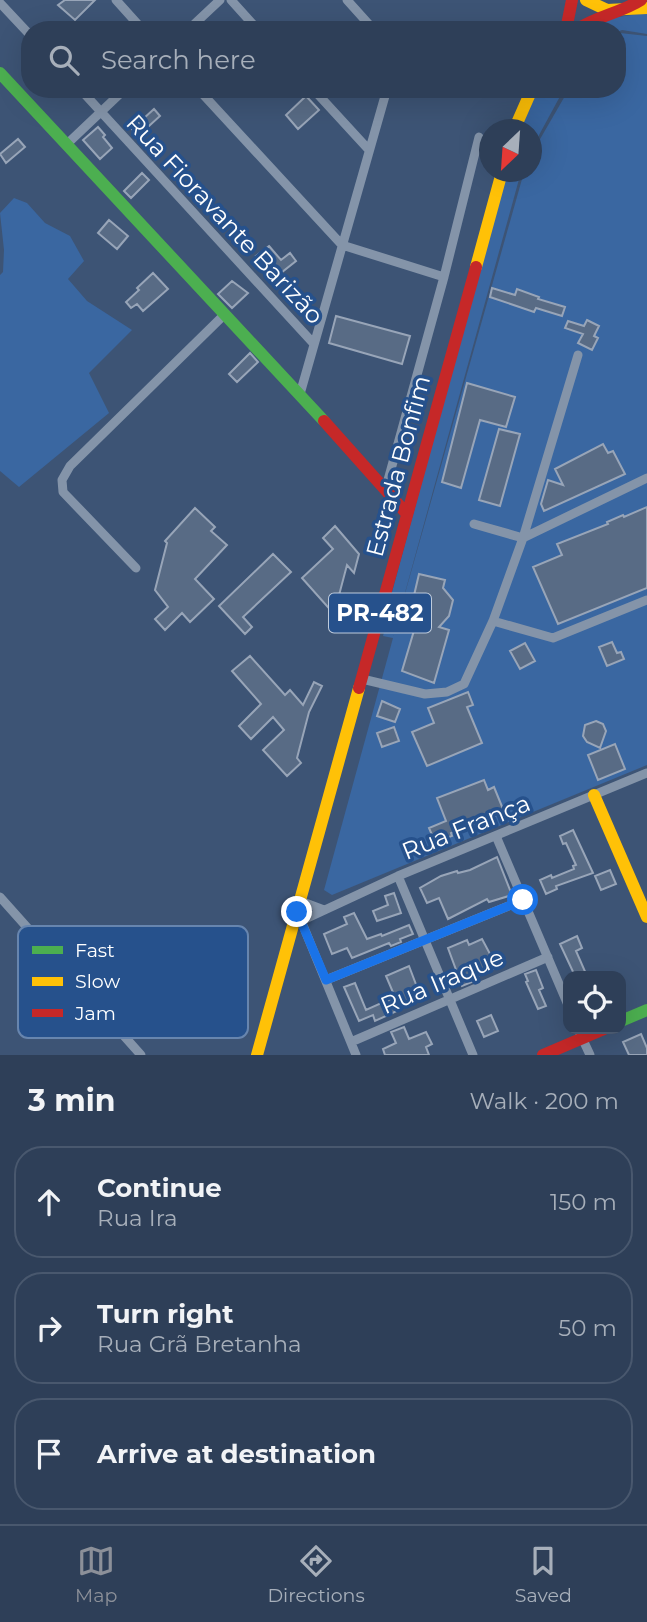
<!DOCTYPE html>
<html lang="en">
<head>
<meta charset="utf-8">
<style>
  :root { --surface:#2e3f58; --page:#36465e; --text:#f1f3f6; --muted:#a7afba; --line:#49586e; --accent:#8c9099 }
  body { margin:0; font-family:Montserrat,sans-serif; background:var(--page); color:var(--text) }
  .controls { position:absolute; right:21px; bottom:21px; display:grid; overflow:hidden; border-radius:14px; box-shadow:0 7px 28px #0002 }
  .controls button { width:63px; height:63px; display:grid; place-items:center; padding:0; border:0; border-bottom:2px solid var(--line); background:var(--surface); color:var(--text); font:35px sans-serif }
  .compass { position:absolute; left:479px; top:119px; width:63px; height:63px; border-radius:50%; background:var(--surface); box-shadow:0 7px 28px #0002; rotate:205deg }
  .stop { position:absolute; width:21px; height:21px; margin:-16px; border:5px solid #1a73e8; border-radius:50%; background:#fff }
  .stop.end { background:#1a73e8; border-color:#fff; box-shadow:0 2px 7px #0008 }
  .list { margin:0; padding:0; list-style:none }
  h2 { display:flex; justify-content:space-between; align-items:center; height:91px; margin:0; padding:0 28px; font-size:30px }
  h2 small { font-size:23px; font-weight:400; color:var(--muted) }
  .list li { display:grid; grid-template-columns:46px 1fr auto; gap:21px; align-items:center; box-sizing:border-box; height:112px; margin:0 14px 14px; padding:0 14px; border:2px solid var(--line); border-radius:28px }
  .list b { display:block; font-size:26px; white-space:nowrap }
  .list p { margin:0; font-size:23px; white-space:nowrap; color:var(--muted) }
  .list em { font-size:23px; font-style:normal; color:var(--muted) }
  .icon { flex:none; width:38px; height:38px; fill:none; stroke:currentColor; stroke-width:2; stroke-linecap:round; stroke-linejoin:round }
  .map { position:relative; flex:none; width:647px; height:1055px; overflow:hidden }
  .search { position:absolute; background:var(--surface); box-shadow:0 7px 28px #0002; left:21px; right:21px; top:21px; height:77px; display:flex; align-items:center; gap:18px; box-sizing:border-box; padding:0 24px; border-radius:28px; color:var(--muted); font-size:26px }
  .sheet { height:469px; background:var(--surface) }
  nav { display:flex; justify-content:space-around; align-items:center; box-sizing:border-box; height:98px; border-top:2px solid var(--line); background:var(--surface); font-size:19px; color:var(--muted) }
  nav a { display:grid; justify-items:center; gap:4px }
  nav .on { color:var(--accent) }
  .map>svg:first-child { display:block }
  .green { fill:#3a67a1 }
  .building { fill:#586b85; stroke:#98a5b8; stroke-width:2 }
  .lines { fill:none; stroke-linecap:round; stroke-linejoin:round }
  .street { stroke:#8494a9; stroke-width:9 }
  .fast { stroke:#4caf50; stroke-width:12 }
  .slow { stroke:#ffc107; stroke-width:12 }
  .jam { stroke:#c62828; stroke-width:12 }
  .route { stroke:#1a73e8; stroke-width:9 }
  .labels { text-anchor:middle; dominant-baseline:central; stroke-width:7; stroke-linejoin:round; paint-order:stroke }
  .shield { fill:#26518c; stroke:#becbdc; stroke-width:2 }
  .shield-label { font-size:23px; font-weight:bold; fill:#fff }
  .street-label { font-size:24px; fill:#fff; stroke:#26518c }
  .key { fill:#26518c; stroke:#6785ae; stroke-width:2 }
  .key-label { font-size:19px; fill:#fff }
</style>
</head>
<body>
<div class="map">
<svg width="647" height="1055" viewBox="0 0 647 1055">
  <rect width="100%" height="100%" fill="#3d5475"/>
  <path class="green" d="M647 13V34L622 30 617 32V30H582L603 19Z
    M620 33 647 36V765L332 895 324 890 393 638 383 636 387 621 385 618 506 172H521L393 636 524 172H532V153L569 89H617V34Z
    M538 89H564L532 148V130H520Z
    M14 198 27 203 45 223 70 236 84 261 68 279 87 301 132 330 89 373 109 413 19 487 0 471V275L3 272 4 250 0 213Z"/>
  <path class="building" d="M65 0H95L75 20 58 5Z
    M306 96 319 110 298 129 286 115Z
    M154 109 160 116 138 136 132 129Z
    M98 127 105 135 103 137 112 148 100 159 83 140Z
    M18 139 25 147 6 163 0 154Z
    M142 173 149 180 131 198 124 191Z
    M109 220 128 236 117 249 98 233Z
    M269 246 281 260 290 253 296 261 272 280 266 272 268 270 256 256Z
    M153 273 168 289 143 311 137 304 131 308 126 302 139 290 137 288Z
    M232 281 248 293 232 308 218 294Z
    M492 288 515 295 517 289 539 297 538 299 565 307 562 316 536 308 534 312 490 297Z
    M336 316 410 336 402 364 329 343Z
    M587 320 599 326 594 336 598 338 592 350 578 343 583 334 565 328 568 321 584 326Z
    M250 353 258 362 237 382 229 374Z
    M467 383 515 397 506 427 480 420 461 488 442 482Z
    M499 429 520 434 500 506 479 500Z
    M603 444 608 453 613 451 625 474 544 511 541 504 548 480 563 485 555 469Z
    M647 507V588L558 624 533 567 562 555 557 544 608 524 607 522 623 515 624 517Z
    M195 508 215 527 211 531 227 545 195 579 214 599 190 622 182 613 165 630 155 619 168 607 155 590 167 543 165 541Z
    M335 526 359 554 354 573 347 565 334 614 302 578 333 549 323 538Z
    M273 554 291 572 243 617 252 627 245 634 219 606Z
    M419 574 445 580 443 588 453 600 449 616 439 627 449 630 434 683 402 671 418 617 412 604Z
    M612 642 617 653 621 652 624 659 607 666 599 647Z
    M525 643 535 661 520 669 510 651Z
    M250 656 285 695 290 690 303 705 314 682 322 686 309 712 297 758 301 763 287 776 263 750 284 730 273 717 251 739 239 726 261 704 232 671Z
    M468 692 473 705 467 707 482 743 427 766 412 732 434 723 428 708Z
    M382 701 400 709 395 722 377 716Z
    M596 721 603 724 606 731 600 748 587 742 583 736 585 725Z
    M394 727 399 741 382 747 377 733Z
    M615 744 625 769 598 780 588 755Z
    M484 780 488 790 494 787 503 809 494 813 495 816 451 833 452 836 435 842 429 828 446 821 437 798Z
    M573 830 593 873 556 886 557 889 546 894 540 880 551 875 552 878 574 869 573 866 576 865 566 843 563 844 560 836Z
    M497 857 512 895 489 902 487 899 448 919 439 898 427 903 420 888 441 876 457 871 458 873 470 870Z
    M610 870 616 884 601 890 595 876Z
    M394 893 401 913 377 921 373 911 388 905 385 896Z
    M354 913 367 939 381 934 382 936 409 925 413 934 400 939 401 942 391 946 389 943 352 958 347 948 332 954 324 934 347 924 344 917Z
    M577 936 582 948 576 951 587 976H575L560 944Z
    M482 939 497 967 471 979 472 982 462 986 448 948 467 940 469 945Z
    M409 966 420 995 408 1000 409 1003 398 1007 399 1010 375 1021 373 1015 359 1021 344 987 355 983 366 1010 395 997 386 976Z
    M536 970 543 988 539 990 546 1006 538 1009 526 982 528 981 525 974Z
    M491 1015 498 1031 484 1037 477 1021Z
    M404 1027 409 1039 426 1032 432 1044 426 1047 429 1055H385L383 1049 396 1043 391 1032Z
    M641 1034 647 1048V1055H629L623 1042Z"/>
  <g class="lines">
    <path class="street" d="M116 0 143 30
      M231 0 258 30
      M347 0 374 30
      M0 3 30 35
      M188 30 220 0
      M80 89 314 344
      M198 89 342 245 444 277
      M313 89 369 150
      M67 144 125 89
      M300 394 387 89
      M385 491 444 277 479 137
      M474 524 523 538 578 355
      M136 568 63 492 62 480 70 466 225 314
      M493 621 553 638 647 600
      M362 679 425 694 447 692 464 684 493 621 523 538 647 478
      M496 836 568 1005
      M398 876 473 1055
      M0 897 141 1055
      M300 901 324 910
      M300 918 356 1055
      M301 921 398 876 647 773
      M326 980 523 900
      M578 1029 590 1055
      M351 1042 548 957"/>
    <path class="fast" d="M0 73 324 421
      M621 1021 647 1010"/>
    <path class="slow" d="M586 0 607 10 647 8
      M514 130 532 89
      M476 267 502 172
      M594 795 647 917
      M257 1055 359 688"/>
    <path class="jam" d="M566 30 572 0
      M576 30C596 16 621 13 641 0
      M324 421 407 514
      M359 688 476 267
      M543 1055 604 1029"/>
  </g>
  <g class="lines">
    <path class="route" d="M297 912 326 980 523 900"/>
  </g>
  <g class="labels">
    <rect class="shield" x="329" y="593.5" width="102" height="39" rx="5"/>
    <g class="shield-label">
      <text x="380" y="613">PR-482</text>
    </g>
    <g class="street-label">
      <text transform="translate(225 219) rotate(47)">Rua Fioravante Barizão</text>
      <text transform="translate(398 466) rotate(-75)">Estrada Bonfim</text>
      <text transform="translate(466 827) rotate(-22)">Rua França</text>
      <text transform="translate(442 981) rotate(-23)">Rua Iraque</text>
    </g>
  </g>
  <rect x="18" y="926" width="230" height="112" rx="10" class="key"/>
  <rect x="32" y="946" width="31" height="8" fill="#4caf50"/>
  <rect x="32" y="977" width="31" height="9" fill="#ffc107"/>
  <rect x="32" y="1009" width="31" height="8" fill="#c62828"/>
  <g class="key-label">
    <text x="75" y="957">Fast</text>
    <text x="75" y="988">Slow</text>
    <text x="75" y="1020">Jam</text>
  </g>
</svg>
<div class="controls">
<button><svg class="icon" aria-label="locate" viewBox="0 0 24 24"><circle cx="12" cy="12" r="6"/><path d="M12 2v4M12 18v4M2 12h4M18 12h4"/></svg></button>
</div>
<svg class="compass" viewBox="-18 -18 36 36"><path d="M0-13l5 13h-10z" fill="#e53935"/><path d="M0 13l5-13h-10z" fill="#a7afba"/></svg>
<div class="stop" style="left:523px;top:900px"></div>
<div class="stop end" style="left:297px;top:912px"></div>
<div class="search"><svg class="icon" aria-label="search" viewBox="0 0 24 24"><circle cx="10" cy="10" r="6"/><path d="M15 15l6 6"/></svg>Search here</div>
</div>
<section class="sheet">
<h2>3 min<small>Walk · 200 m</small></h2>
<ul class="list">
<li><svg class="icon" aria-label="ahead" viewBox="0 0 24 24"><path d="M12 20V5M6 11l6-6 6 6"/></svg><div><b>Continue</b><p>Rua Ira</p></div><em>150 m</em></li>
<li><svg class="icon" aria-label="right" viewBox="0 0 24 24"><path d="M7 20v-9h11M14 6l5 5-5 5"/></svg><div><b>Turn right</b><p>Rua Grã Bretanha</p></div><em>50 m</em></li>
<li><svg class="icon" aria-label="arrive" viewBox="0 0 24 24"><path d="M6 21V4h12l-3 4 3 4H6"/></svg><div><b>Arrive at destination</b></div></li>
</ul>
</section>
<nav>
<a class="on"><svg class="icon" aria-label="map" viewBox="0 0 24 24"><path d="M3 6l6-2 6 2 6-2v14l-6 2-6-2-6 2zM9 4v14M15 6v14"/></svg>Map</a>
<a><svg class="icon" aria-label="directions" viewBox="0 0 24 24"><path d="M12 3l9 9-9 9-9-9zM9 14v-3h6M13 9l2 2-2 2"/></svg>Directions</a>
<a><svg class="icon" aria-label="saved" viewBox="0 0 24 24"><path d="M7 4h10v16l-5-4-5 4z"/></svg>Saved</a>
</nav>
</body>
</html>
